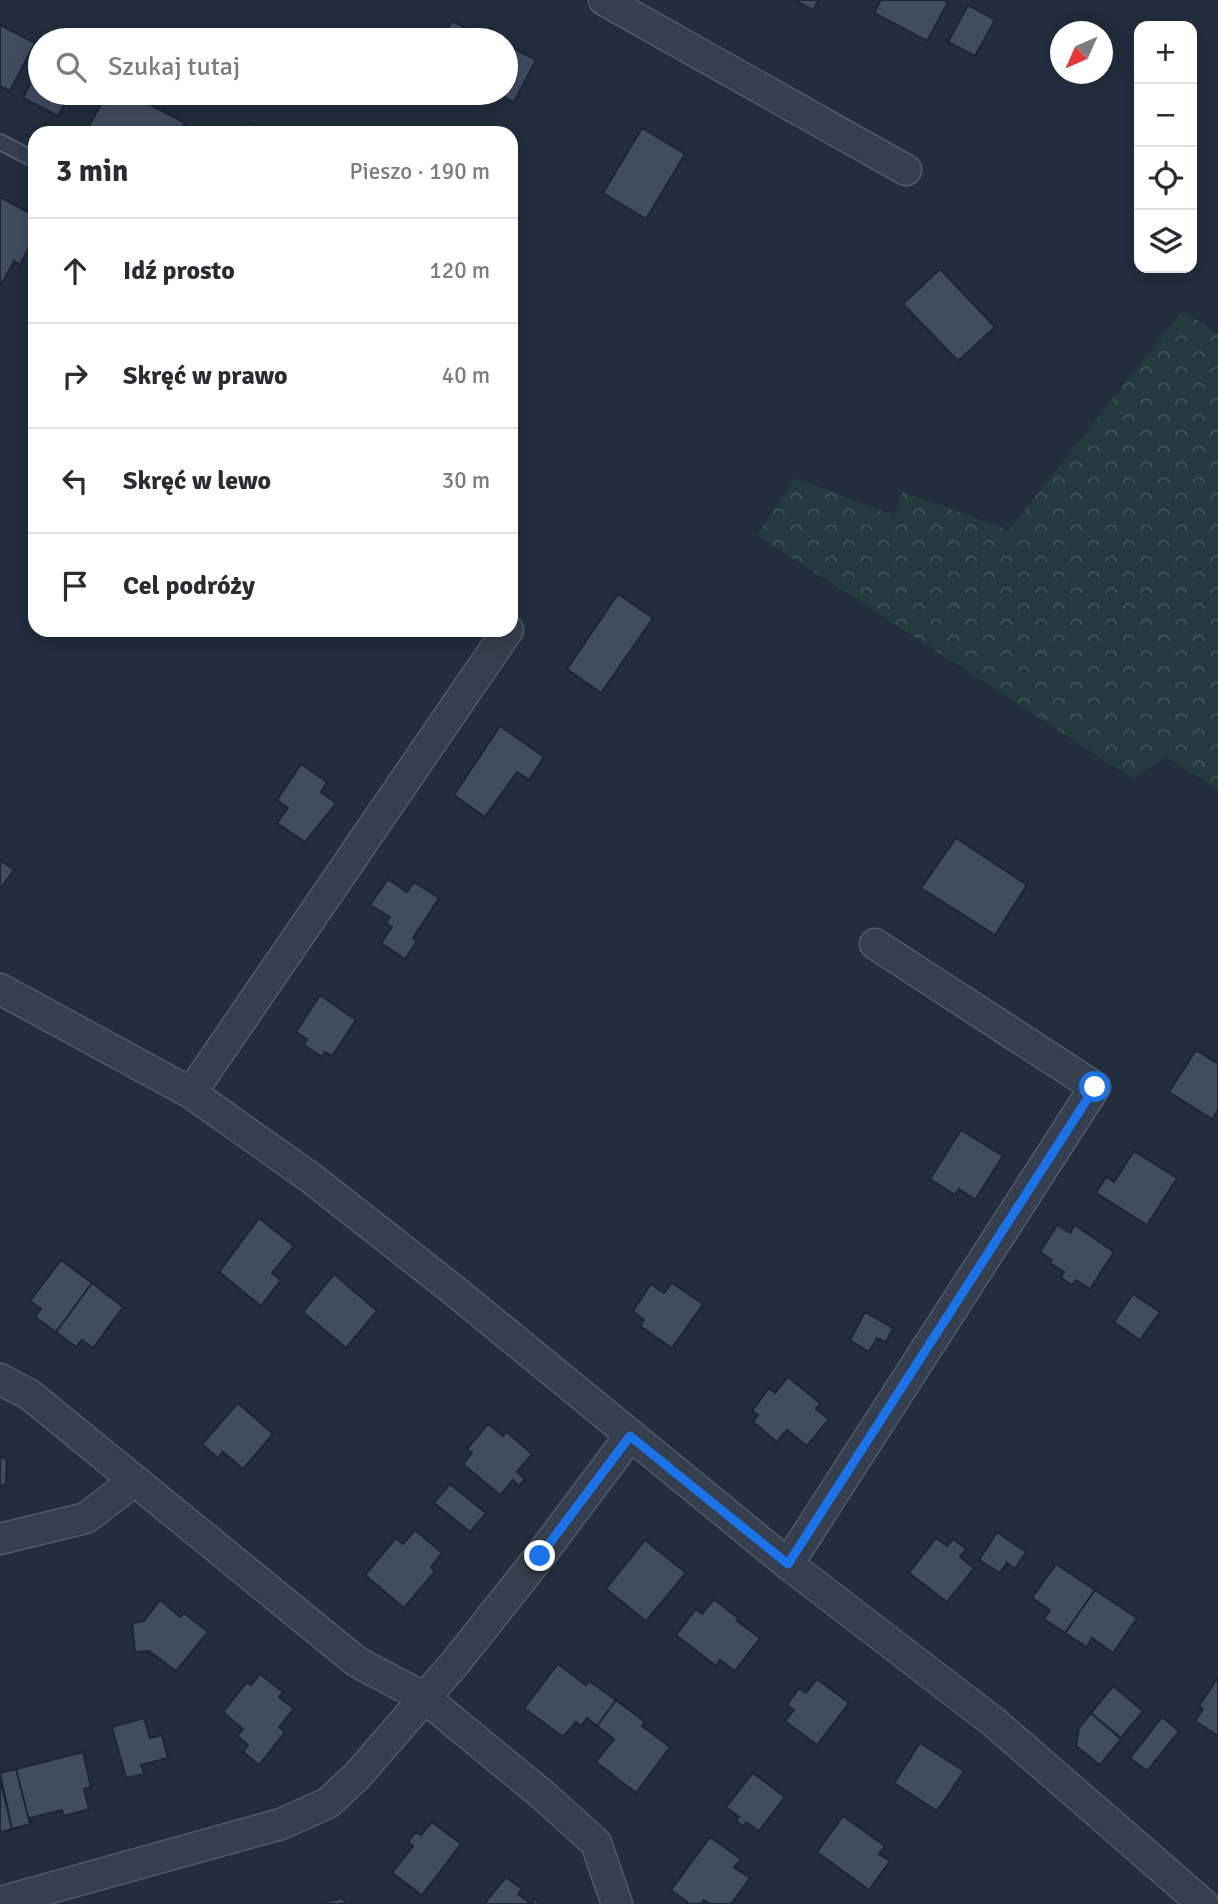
<!DOCTYPE html>
<html lang="pl">
<head>
<meta charset="utf-8">
<style>
  :root { --surface:#fff; --page:#f2f2f3; --text:#2b2b33; --muted:#7c7c81; --line:#e1e1e2 }
  body { margin:0; font-family:Signika,sans-serif; background:var(--page); color:var(--text) }
  .controls { position:absolute; right:21px; top:21px; display:grid; overflow:hidden; border-radius:14px; box-shadow:0 4px 18px #0003 }
  .controls button { width:63px; height:63px; display:grid; place-items:center; padding:0; border:0; border-bottom:2px solid var(--line); background:var(--surface); color:var(--text); font:35px sans-serif }
  .compass { position:absolute; left:1050px; top:21px; width:63px; height:63px; border-radius:50%; background:var(--surface); box-shadow:0 4px 18px #0003; rotate:225deg }
  .stop { position:absolute; width:21px; height:21px; margin:-16px; border:5px solid #1a73e8; border-radius:50%; background:#fff }
  .stop.end { background:#1a73e8; border-color:#fff; box-shadow:0 2px 7px #0008 }
  .list { margin:0; padding:0; list-style:none }
  h2 { display:flex; justify-content:space-between; align-items:center; height:91px; margin:0; padding:0 28px; font-size:30px }
  h2 small { font-size:23px; font-weight:400; color:var(--muted) }
  .list li { display:grid; grid-template-columns:46px 1fr auto; gap:21px; align-items:center; box-sizing:border-box; height:105px; padding:0 28px; border-top:2px solid var(--line) }
  .list b { display:block; font-size:26px; white-space:nowrap }
  .list em { font-size:23px; font-style:normal; color:var(--muted) }
  .icon { flex:none; width:38px; height:38px; fill:none; stroke:currentColor; stroke-width:2; stroke-linecap:round; stroke-linejoin:round }
  .map { position:relative; flex:none; width:1218px; height:1904px; overflow:hidden }
  .search { position:absolute; background:var(--surface); box-shadow:0 4px 18px #0003; left:28px; top:28px; width:490px; height:77px; display:flex; align-items:center; gap:18px; box-sizing:border-box; padding:0 24px; border-radius:38px; color:var(--muted); font-size:26px }
  .panel { position:absolute; background:var(--surface); box-shadow:0 4px 18px #0003; left:28px; top:126px; width:490px; height:511px; border-radius:21px }
  .map>svg:first-child { display:block }
  .forest { fill:url(#forest-crowns) }
  .building { fill:#404c60; stroke:#1d2634; stroke-width:2 }
  .lines { fill:none; stroke-linecap:round; stroke-linejoin:round }
  .lane-casing { stroke:#515a68; stroke-width:18 }
  .street-casing { stroke:#515a68; stroke-width:33 }
  .lane { stroke:#363f4d; stroke-width:14 }
  .street { stroke:#363f4d; stroke-width:30 }
  .route { stroke:#1a73e8; stroke-width:9 }
</style>
</head>
<body>
<div class="map">
<svg width="1218" height="1904" viewBox="0 0 1218 1904">
  <defs>
    <pattern id="forest-crowns" width="20" height="18" patternUnits="userSpaceOnUse" patternTransform="scale(1.75)"><rect width="20" height="18" fill="#243a3e"/><path d="M2 6a3 3 0 1 1 6 0M12 15a3 3 0 1 1 6 0" fill="none" stroke="#415459"/></pattern>
  </defs>
  <rect width="100%" height="100%" fill="#222d3d"/>
  <path class="forest" d="M1183 310 1218 334V790L1166 757 1133 779 757 535 795 478 893 515 903 492 1009 530Z"/>
  <path class="building" d="M795 0H819L813 10Z
    M881 0H944L948 2 927 41 874 13Z
    M968 5 995 20 975 56 948 42Z
    M452 21 469 30 471 27 497 40H442Z
    M0 25 35 43 10 91 0 86Z
    M506 45 536 60 514 102 496 93H506Z
    M36 72 40 74V93H70L58 116 23 98Z
    M107 93H116L128 99 130 94 185 123 179 133H103L89 126Z
    M247 123 265 133H241Z
    M642 128 685 154 646 219 603 193Z
    M0 197 35 216V236L20 265 14 261 0 287Z
    M940 269 995 327 958 361 903 304Z
    M618 594 653 618 601 693 567 669Z
    M500 726 544 757 529 780 517 772 485 817 454 795Z
    M301 764 327 782 321 792 336 803 305 842 277 823 288 808 277 800Z
    M956 838 1027 885 995 935 921 888Z
    M0 860 14 870 0 889Z
    M388 879 407 892 414 882 439 898 413 938 417 941 405 959 381 943 392 927 386 923 390 917 370 905Z
    M320 995 356 1020 332 1056 325 1052 322 1057 304 1045 307 1039 296 1032Z
    M1196 1050 1218 1064V1110L1212 1119 1169 1092Z
    M961 1130 1003 1156 975 1200 959 1189 955 1195 930 1179Z
    M1134 1151 1177 1178 1147 1225 1096 1193 1106 1177 1114 1182Z
    M259 1218 294 1246 272 1273 281 1280 261 1306 219 1272Z
    M1057 1225 1070 1233 1075 1225 1114 1252 1090 1289 1076 1280 1072 1285 1061 1278 1064 1272 1050 1263 1052 1260 1040 1252Z
    M61 1260 92 1283 56 1332 35 1317 41 1309 30 1301Z
    M334 1274 377 1311 346 1348 303 1312Z
    M92 1283 123 1307 93 1348 82 1340 76 1347 56 1332Z
    M672 1283 703 1304 672 1348 640 1326 644 1320 633 1311 651 1284 664 1293Z
    M1133 1294 1160 1312 1140 1340 1114 1322Z
    M865 1312 893 1328 886 1342 877 1338 869 1352 850 1340Z
    M788 1377 820 1403 816 1409 829 1419 807 1446 787 1430 777 1442 753 1422 758 1415 752 1411 769 1388 775 1393Z
    M238 1403 273 1434 243 1469 223 1452 218 1458 202 1444Z
    M488 1424 503 1436 507 1432 532 1454 517 1472 525 1479 519 1486 513 1480 500 1495 463 1464 472 1453 467 1449Z
    M0 1456 7 1460 6 1484 0 1486Z
    M450 1484 486 1513 470 1532 434 1503Z
    M415 1530 442 1553 431 1567 435 1571 404 1608 365 1575 396 1538 403 1544Z
    M997 1532 1026 1552 1015 1569 1007 1563 1000 1573 979 1560Z
    M936 1538 947 1546 953 1539 966 1549 960 1557 974 1568 947 1602 909 1573Z
    M645 1540 686 1573 646 1621 606 1589Z
    M1056 1564 1095 1590 1065 1633 1044 1619 1050 1610 1032 1598Z
    M1095 1590 1137 1618 1113 1653 1092 1638 1087 1647 1065 1633Z
    M714 1599 739 1619 737 1621 760 1638 735 1671 720 1660 716 1666 676 1635 696 1609 702 1614Z
    M160 1600 180 1617 184 1613 208 1632 176 1671 149 1651 135 1652 132 1623 144 1621Z
    M558 1664 586 1685 589 1681 616 1700 597 1726 587 1718 581 1726 576 1722 563 1737 524 1708Z
    M260 1674 283 1692 279 1697 294 1709 279 1727 285 1732 259 1765 243 1752 248 1745 237 1736 243 1729 223 1712 247 1682 251 1685Z
    M1218 1677V1736L1195 1721 1203 1709 1199 1706Z
    M817 1679 849 1703 817 1745 785 1721 794 1710 787 1705 799 1688 806 1693Z
    M1113 1686 1143 1711 1121 1738 1091 1713Z
    M616 1700 645 1722 642 1726 670 1747 636 1793 596 1762 614 1739 597 1726Z
    M1091 1713 1121 1739 1100 1765 1076 1746 1079 1728Z
    M1162 1717 1179 1731 1147 1771 1130 1758Z
    M144 1718 150 1738 162 1735 168 1758 141 1765 144 1774 126 1778 112 1727Z
    M920 1743 964 1771 937 1811 894 1783Z
    M83 1752 91 1787 84 1789 89 1809 64 1816 62 1810 30 1818 32 1824H30L16 1769Z
    M16 1769 30 1824 12 1829 0 1773Z
    M753 1773 785 1797 759 1831 746 1822 743 1826 736 1821 739 1817 726 1807Z
    M0 1779 12 1829 0 1832Z
    M843 1816 885 1846 879 1854 890 1861 869 1890 817 1852Z
    M432 1822 461 1844 422 1895 392 1873 413 1846 408 1842 416 1832 421 1835Z
    M710 1837 741 1859 734 1867 750 1878 731 1904H710L704 1900 701 1904H690L671 1890Z
    M506 1877 522 1889 518 1894 531 1904 535 1899 541 1904H484Z
    M343 1898 345 1904H318Z"/>
  <g class="lines">
    <g class="lane-casing">
      <path id="lane" d="M0 142 35 160"/>
    </g>
    <g class="street-casing">
      <path id="street" d="M604 0 906 170
        M0 989 191 1093 311 1178 451 1288 788 1564 995 1723 1203 1904
        M191 1093 508 630
        M0 1379 30 1395 357 1662 425 1698 544 1796 596 1843 617 1904
        M0 1539 86 1518 134 1481
        M788 1564 1095 1087 875 944
        M0 1902 281 1824 328 1803 357 1776 455 1663 540 1556 630 1436"/>
    </g>
    <use href="#lane" class="lane"/>
    <use href="#street" class="street"/>
  </g>
  <g class="lines">
    <path class="route" d="M540 1556 630 1436 788 1564 1095 1087"/>
  </g>
</svg>
<div class="controls">
<button>+</button>
<button>−</button>
<button><svg class="icon" aria-label="locate" viewBox="0 0 24 24"><circle cx="12" cy="12" r="6"/><path d="M12 2v4M12 18v4M2 12h4M18 12h4"/></svg></button>
<button><svg class="icon" aria-label="layers" viewBox="0 0 24 24"><path d="M12 4l9 5-9 5-9-5zM3 14l9 5 9-5"/></svg></button>
</div>
<svg class="compass" viewBox="-18 -18 36 36"><path d="M0-13l5 13h-10z" fill="#e53935"/><path d="M0 13l5-13h-10z" fill="#7c7c81"/></svg>
<div class="stop" style="left:1095px;top:1087px"></div>
<div class="stop end" style="left:540px;top:1556px"></div>
<div class="search"><svg class="icon" aria-label="search" viewBox="0 0 24 24"><circle cx="10" cy="10" r="6"/><path d="M15 15l6 6"/></svg>Szukaj tutaj</div>
<section class="panel">
<h2>3 min<small>Pieszo · 190 m</small></h2>
<ul class="list">
<li><svg class="icon" aria-label="ahead" viewBox="0 0 24 24"><path d="M12 20V5M6 11l6-6 6 6"/></svg><div><b>Idź prosto</b></div><em>120 m</em></li>
<li><svg class="icon" aria-label="right" viewBox="0 0 24 24"><path d="M7 20v-9h11M14 6l5 5-5 5"/></svg><div><b>Skręć w prawo</b></div><em>40 m</em></li>
<li><svg class="icon" aria-label="left" viewBox="0 0 24 24"><path d="M17 20v-9H6M10 6l-5 5 5 5"/></svg><div><b>Skręć w lewo</b></div><em>30 m</em></li>
<li><svg class="icon" aria-label="arrive" viewBox="0 0 24 24"><path d="M6 21V4h12l-3 4 3 4H6"/></svg><div><b>Cel podróży</b></div></li>
</ul>
</section>
</div>
</body>
</html>
